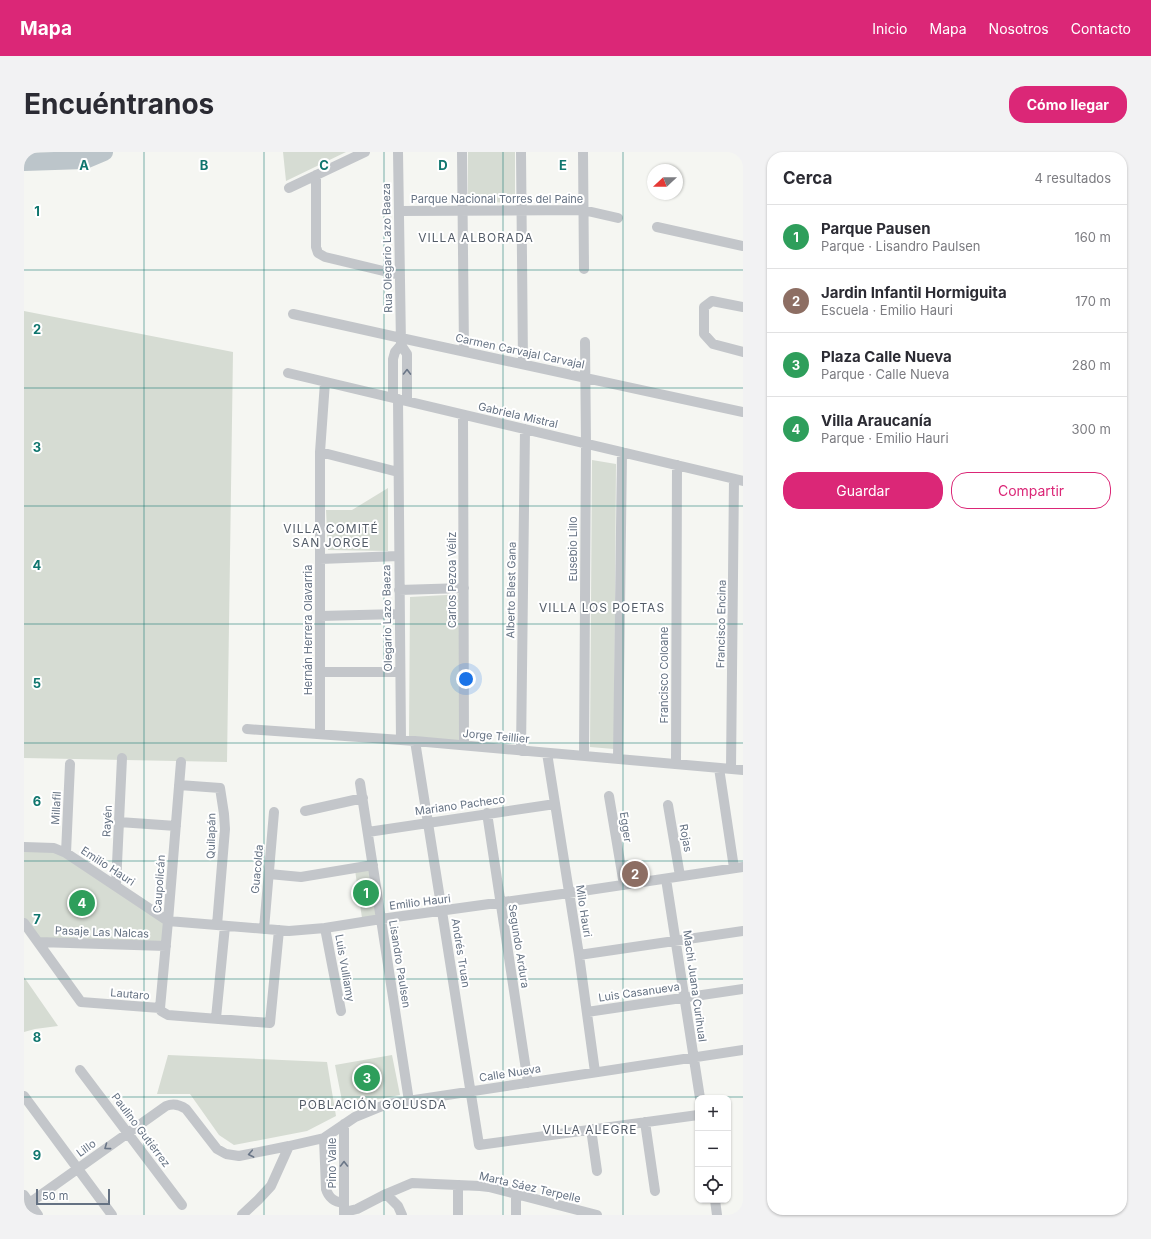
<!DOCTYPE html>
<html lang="es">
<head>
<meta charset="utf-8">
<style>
  :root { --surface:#fff; --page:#f2f2f3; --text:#2b2b33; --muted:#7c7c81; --line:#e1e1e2; --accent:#db2777 }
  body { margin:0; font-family:Inter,sans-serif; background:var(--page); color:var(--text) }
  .controls { position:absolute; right:12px; bottom:12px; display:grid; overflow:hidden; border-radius:8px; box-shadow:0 1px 3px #0004 }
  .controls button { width:36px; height:36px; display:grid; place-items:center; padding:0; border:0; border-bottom:1px solid var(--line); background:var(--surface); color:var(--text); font:20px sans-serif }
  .compass { position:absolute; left:623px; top:12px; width:36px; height:36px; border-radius:50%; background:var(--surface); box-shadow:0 1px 3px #0004; rotate:248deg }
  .scale { position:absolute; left:12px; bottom:10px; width:74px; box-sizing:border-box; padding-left:4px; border:2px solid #657283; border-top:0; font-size:11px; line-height:14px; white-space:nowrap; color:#657283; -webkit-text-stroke:3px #fff; paint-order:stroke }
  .you { position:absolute; left:442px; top:527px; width:14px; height:14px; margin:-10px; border:3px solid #fff; border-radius:50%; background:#1a73e8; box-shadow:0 0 0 6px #1a73e833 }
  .badge { display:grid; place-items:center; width:26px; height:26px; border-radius:50%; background:var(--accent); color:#fff; font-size:13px; font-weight:700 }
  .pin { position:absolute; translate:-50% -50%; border:2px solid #fff; box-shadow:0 1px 4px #0006 }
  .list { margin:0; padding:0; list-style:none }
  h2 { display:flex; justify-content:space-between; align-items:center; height:52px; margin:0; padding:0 16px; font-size:17px }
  h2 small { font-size:13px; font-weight:400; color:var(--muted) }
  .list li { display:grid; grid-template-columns:26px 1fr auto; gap:12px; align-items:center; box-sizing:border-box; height:64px; padding:0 16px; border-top:1px solid var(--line) }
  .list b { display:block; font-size:15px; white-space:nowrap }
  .list p { margin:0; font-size:13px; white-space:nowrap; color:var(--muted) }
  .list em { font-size:13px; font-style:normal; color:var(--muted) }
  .actions { display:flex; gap:8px; padding:12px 16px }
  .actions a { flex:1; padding:9px 0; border:1px solid var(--accent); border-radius:16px; text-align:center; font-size:14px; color:var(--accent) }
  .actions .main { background:var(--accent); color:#fff }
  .icon { flex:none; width:22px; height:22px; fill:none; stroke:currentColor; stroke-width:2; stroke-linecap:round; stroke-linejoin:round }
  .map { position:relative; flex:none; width:719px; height:1063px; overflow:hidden; border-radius:16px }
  header { display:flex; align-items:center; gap:24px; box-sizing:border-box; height:56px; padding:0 20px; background:var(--accent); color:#fff }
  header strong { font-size:19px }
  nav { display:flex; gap:22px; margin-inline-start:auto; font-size:14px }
  .intro { display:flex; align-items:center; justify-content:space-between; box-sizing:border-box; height:96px; padding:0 24px }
  h1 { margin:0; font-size:28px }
  .button { padding:10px 18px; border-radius:16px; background:var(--accent); color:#fff; font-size:14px; font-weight:700 }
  main { display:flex; gap:24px; padding:0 24px }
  aside { flex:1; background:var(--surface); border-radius:16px; box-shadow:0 1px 3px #0004 }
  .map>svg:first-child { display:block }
  .green { fill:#d6dcd3 }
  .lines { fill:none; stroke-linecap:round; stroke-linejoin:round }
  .river { stroke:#bcc5ca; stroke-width:18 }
  .minor { stroke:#c3c6ca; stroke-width:10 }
  .oneway { stroke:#6a7687 }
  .grid { fill:none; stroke:#0f766e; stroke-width:1; stroke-opacity:0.55 }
  .labels { text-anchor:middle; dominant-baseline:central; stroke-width:4; stroke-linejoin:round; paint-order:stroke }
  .street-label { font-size:11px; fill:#657283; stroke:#fff }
  .neighbourhood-label { font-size:12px; letter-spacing:1px; fill:#535c68; stroke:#fff }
  .grid-label { font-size:13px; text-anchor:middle; font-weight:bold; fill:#0f766e; stroke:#fff; stroke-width:4; stroke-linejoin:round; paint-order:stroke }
</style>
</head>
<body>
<header>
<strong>Mapa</strong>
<nav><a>Inicio</a><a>Mapa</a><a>Nosotros</a><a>Contacto</a></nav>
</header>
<div class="intro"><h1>Encuéntranos</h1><a class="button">Cómo llegar</a></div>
<main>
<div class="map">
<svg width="719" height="1063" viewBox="0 0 719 1063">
  <rect width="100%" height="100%" fill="#f5f6f2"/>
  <path class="green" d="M259 0H322L262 29Z
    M444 0H491V45L488 51 451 49 444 45Z
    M0 159 209 200 203 610 0 606Z
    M568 308 592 312 590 597 566 595Z
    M364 336V399L304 398 302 358H328Z
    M440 442 437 589 385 584 386 445Z
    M0 697 29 698 142 770 141 793 15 789 0 768Z
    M346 715 353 764 338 766 331 718Z
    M0 825 34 874 11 877 0 880Z
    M144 903 303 910 312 964 283 979 210 993 195 983 166 942H133Z
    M368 903 376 943 319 954 311 913Z"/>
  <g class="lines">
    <path class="river" d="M0 10 61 8 80 0"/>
    <path class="minor" d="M374 0 377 193 383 202V249
      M438 0 440 199
      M497 0 499 212
      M559 0 560 117
      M292 23V95L294 101 301 105 376 123
      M265 36 341 0
      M375 59 559 58 594 66
      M633 75 719 94
      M719 155 688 149 680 155V182L689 192 719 200
      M269 162 377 186 719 260
      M264 221 719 329
      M369 246V207L371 200 377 193
      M374 247 377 588
      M439 263 440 593
      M296 300 374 320
      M296 407 375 404
      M375 438 440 436
      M296 464 375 462
      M296 520H376
      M223 577 391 589 719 618
      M296 582V300L301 230
      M391 589 455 993 674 963
      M497 599 501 277
      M523 601 555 803 571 920
      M560 603 562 292 561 190
      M594 607 598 300
      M652 612 653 313
      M695 616 710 716
      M707 617 710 327
      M336 631 385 949
      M155 633 196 636 200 662 201 677 193 773
      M585 644 600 733
      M644 653 656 724
      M281 659 339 646
      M463 661 504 931
      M95 670 152 674
      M344 680 531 652
      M0 695 30 696 42 701 144 769 265 779 301 776 357 767 545 741 719 715
      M42 701 46 612
      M245 722 277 725 349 713
      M642 727 676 946
      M92 733 98 606
      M0 771 57 850 136 856 137 859 144 863 246 871 255 778
      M301 776 317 859
      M240 777 250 660
      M14 790 142 794
      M555 803 719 779
      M136 856 144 769 157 610
      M563 860 719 837
      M192 866 201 774
      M56 918 158 1053
      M0 944 88 1063
      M621 970 631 1039
      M320 972V1063
      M567 977 573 1019
      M300 986 302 1037C305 1047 311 1050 320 1051
      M434 1033V1063
      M362 1042 374 1054 378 1063
      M0 1043 14 1063
      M691 1048 693 1063
      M0 1055 142 954C149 951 155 952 162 957L193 997 202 1002 215 1004 265 994 300 986 331 965 353 956 364 952 719 898
      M320 1060 333 1057 362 1042 388 1031 456 1034 465 1035 573 1063
      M218 1063 234 1048 247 1034 265 994
      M492 1063V1042"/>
  </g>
  <defs><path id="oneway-chevron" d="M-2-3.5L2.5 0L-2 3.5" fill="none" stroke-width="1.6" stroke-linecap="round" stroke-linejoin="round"/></defs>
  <g class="oneway">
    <use href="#oneway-chevron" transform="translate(383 220) rotate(-89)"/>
    <use href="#oneway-chevron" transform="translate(83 995) rotate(144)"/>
    <use href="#oneway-chevron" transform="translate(227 1002) rotate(169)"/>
    <use href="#oneway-chevron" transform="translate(320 1012) rotate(-90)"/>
  </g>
  <path class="grid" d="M120 0V1063M240 0V1063M360 0V1063M479 0V1063M599 0V1063M0 118H719M0 236H719M0 354H719M0 472H719M0 591H719M0 709H719M0 827H719M0 945H719"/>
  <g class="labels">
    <g class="street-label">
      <text x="473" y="47">Parque Nacional Torres del Paine</text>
      <text transform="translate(363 96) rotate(-91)">Rua Olegario Lazo Baeza</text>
      <text transform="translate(496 199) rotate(12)">Carmen Carvajal Carvajal</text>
      <text transform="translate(494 263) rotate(13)">Gabriela Mistral</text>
      <text transform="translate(549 397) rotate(-90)">Eusebio Lillo</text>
      <text transform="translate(428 428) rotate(-90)">Carlos Pezoa Véliz</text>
      <text transform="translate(487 438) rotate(-89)">Alberto Blest Gana</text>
      <text transform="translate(363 466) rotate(-91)">Olegario Lazo Baeza</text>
      <text transform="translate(697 472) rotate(-89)">Francisco Encina</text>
      <text transform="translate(284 478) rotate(-90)">Hernán Herrera Olavarria</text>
      <text transform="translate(640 523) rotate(-90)">Francisco Coloane</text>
      <text transform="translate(472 584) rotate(5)">Jorge Teillier</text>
      <text transform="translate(436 653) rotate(-8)">Mariano Pacheco</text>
      <text transform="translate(32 656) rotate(-87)">Millafil</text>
      <text transform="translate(83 669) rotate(-87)">Rayén</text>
      <text transform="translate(602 675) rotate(81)">Egger</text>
      <text transform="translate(187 684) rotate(-89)">Quilapán</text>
      <text transform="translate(662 686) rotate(80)">Rojas</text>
      <text transform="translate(84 714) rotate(33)">Emilio Hauri</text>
      <text transform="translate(233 717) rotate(-85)">Guacolda</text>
      <text transform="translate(135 732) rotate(-86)">Caupolicán</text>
      <text transform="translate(396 750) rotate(-7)">Emilio Hauri</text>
      <text transform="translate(560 759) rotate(81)">Milo Hauri</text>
      <text transform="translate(78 780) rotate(2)">Pasaje Las Nalcas</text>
      <text transform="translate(495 794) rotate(81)">Segundo Ardura</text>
      <text transform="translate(437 801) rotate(81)">Andrés Truan</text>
      <text transform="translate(376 812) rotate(81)">Lisandro Paulsen</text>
      <text transform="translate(321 816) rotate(80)">Luis Vulliamy</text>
      <text transform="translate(671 834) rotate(82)">Machi Juana Curihual</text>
      <text transform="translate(615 840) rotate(-8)">Luis Casanueva</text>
      <text transform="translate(106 842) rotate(5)">Lautaro</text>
      <text transform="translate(486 921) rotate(-9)">Calle Nueva</text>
      <text transform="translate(117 978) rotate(53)">Paulino Gutiérrez</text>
      <text transform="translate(62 996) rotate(-36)">Lillo</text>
      <text transform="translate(308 1011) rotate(-90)">Pino Valle</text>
      <text transform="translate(506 1035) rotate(13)">Marta Sáez Terpelle</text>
    </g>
    <g class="neighbourhood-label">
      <text x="452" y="85">VILLA ALBORADA</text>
      <text x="307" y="376">VILLA COMITÉ<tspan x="307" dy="14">SAN JORGE</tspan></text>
      <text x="578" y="455">VILLA LOS POETAS</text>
      <text x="349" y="952">POBLACIÓN GOLUSDA</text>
      <text x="566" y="977">VILLA ALEGRE</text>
    </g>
  </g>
  <g class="grid-label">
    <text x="60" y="18">A</text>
    <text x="180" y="18">B</text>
    <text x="300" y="18">C</text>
    <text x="419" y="18">D</text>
    <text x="539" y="18">E</text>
    <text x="13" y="64">1</text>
    <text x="13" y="182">2</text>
    <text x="13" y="300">3</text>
    <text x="13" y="418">4</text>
    <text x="13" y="536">5</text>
    <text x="13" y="654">6</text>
    <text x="13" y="772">7</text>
    <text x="13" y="890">8</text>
    <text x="13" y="1008">9</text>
  </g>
</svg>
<div class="controls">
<button>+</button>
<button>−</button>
<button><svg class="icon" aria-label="locate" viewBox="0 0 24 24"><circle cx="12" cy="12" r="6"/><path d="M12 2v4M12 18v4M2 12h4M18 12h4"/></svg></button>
</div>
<svg class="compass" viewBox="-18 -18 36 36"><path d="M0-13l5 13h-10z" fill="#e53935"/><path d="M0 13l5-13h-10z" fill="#7c7c81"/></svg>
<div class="scale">50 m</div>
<div class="you"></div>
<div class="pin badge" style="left:342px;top:741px;background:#2e9e5b">1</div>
<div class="pin badge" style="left:611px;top:722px;background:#8d6e63">2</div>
<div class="pin badge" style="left:343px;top:926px;background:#2e9e5b">3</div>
<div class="pin badge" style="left:58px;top:751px;background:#2e9e5b">4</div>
</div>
<aside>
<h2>Cerca<small>4 resultados</small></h2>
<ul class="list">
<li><span class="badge" style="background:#2e9e5b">1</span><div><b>Parque Pausen</b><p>Parque · Lisandro Paulsen</p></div><em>160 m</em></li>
<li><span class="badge" style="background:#8d6e63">2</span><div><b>Jardin Infantil Hormiguita</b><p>Escuela · Emilio Hauri</p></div><em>170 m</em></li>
<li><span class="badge" style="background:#2e9e5b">3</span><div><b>Plaza Calle Nueva</b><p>Parque · Calle Nueva</p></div><em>280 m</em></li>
<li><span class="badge" style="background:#2e9e5b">4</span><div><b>Villa Araucanía</b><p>Parque · Emilio Hauri</p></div><em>300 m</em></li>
</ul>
<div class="actions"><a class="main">Guardar</a><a>Compartir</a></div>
</aside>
</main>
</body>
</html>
